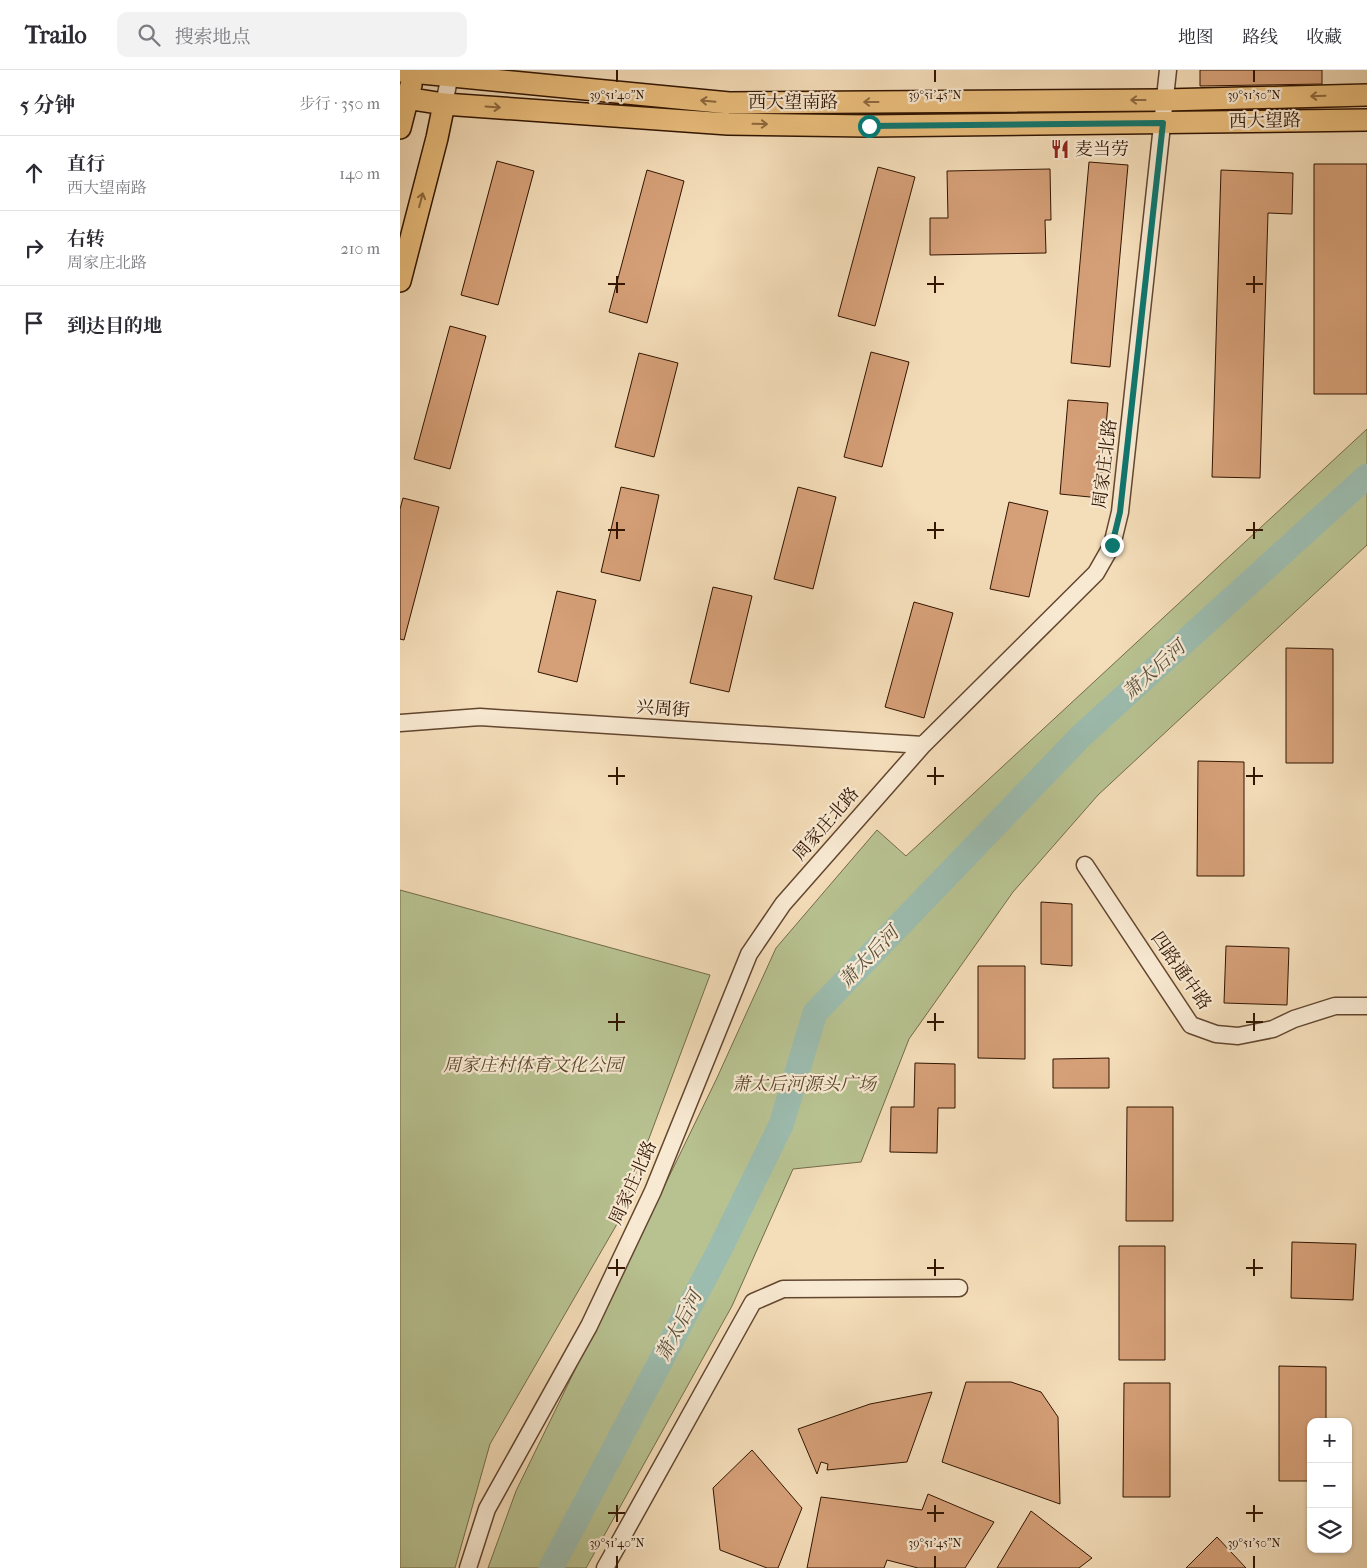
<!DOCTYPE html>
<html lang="zh">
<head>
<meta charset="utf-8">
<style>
  :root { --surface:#fff; --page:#f2f2f3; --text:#2b2b33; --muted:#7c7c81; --line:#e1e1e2 }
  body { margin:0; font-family:"IM FELL French Canon","Noto Serif SC",serif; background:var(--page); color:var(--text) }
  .controls { position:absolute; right:15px; bottom:15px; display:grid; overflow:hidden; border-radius:10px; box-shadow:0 1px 4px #0004 }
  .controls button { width:45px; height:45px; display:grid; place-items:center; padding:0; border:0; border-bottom:1px solid var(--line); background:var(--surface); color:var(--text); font:25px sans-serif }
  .stop { position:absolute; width:15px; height:15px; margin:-11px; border:4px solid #0f766e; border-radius:50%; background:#fff }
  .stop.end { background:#0f766e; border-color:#fff; box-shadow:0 1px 5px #0008 }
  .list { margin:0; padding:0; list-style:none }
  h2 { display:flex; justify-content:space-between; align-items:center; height:65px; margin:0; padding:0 20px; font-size:21px }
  h2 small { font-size:16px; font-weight:400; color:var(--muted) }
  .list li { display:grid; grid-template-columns:32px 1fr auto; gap:15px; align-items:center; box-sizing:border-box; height:75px; padding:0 20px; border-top:1px solid var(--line) }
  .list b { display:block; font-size:19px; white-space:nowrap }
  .list p { margin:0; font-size:16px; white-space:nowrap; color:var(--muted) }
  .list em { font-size:16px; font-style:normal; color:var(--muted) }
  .icon { flex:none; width:28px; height:28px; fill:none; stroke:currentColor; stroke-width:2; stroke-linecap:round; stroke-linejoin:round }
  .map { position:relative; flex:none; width:967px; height:1498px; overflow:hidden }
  header { display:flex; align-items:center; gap:30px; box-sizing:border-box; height:70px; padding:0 25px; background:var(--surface); border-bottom:1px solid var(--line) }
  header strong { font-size:24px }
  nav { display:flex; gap:28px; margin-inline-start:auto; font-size:18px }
  .search { width:350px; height:45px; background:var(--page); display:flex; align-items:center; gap:12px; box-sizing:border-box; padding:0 18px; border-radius:10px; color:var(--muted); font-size:19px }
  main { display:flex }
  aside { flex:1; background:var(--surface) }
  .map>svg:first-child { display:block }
  .green { fill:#b8c291; stroke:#746b49 }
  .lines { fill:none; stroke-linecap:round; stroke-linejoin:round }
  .river { stroke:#9cbcaf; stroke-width:25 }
  .building { fill:#d59f77; stroke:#311401 }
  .minor-casing { stroke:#62462f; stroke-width:19 }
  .major-casing { stroke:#311401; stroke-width:24 }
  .minor { stroke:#f8e9d2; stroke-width:16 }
  .major { stroke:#eabe7c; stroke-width:21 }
  .oneway { stroke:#8e693e }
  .route { stroke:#0f766e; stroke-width:6 }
  .ticks { fill:none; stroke:#311401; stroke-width:2 }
  .labels { text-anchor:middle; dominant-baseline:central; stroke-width:4.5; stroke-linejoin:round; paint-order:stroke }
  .street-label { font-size:18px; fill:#311401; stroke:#f8e9d2 }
  .poi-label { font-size:18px; fill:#311401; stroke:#f8e9d2; text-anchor:start }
  .park-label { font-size:18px; font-style:italic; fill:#5a482c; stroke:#f8e9d2 }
  .water-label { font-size:19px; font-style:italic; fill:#564f3e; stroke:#f8e9d2 }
  .ticks-label { font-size:12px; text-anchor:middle; fill:#311401; stroke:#f8e9d2; stroke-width:4.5; stroke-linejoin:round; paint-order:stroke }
</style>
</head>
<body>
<header>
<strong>Trailo</strong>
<div class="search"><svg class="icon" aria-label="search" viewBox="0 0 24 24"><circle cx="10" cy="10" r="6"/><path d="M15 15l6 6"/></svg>搜索地点</div>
<nav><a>地图</a><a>路线</a><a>收藏</a></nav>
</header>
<main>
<aside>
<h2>5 分钟<small>步行 · 350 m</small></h2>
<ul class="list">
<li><svg class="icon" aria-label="ahead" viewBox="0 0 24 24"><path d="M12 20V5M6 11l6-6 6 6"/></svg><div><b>直行</b><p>西大望南路</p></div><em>140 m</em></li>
<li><svg class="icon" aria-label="right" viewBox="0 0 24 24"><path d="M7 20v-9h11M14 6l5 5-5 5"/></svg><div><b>右转</b><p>周家庄北路</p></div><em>210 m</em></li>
<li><svg class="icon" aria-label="arrive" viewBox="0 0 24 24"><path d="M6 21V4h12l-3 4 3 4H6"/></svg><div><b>到达目的地</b></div></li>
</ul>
</aside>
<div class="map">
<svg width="967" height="1498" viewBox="0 0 967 1498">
  <rect width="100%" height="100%" fill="#f4ddb9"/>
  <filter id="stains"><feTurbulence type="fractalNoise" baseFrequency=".004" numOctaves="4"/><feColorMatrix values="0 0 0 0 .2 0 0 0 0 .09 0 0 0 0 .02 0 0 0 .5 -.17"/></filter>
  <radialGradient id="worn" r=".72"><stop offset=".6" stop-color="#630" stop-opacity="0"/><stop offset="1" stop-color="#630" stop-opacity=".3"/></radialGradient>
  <path class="green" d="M967 359V475L698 725 613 822 509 969 461 1092 393 1099 332 1236 186 1498H88L116 1421 316 1010 376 878 477 760 506 786Z
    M0 820 310 905 217 1154 90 1374 55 1498H0Z"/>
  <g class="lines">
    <path class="river" d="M151 1498 319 1181 381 1055 415 943 681 666 967 406"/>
  </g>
  <path class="building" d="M800 0H922V14L800 16Z
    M97 91 134 101 98 235 61 225Z
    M689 92 728 95 710 297 671 293Z
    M914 94H967V324H914Z
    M478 97 515 107 475 256 438 246Z
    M650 99 651 150H645L646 183 530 185V148H548L547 101Z
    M247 100 284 111 247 253 209 242Z
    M821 100 893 103 892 144 868 143 860 408 812 407Z
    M50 256 86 266 50 399 14 389Z
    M471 282 509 292 482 397 444 387Z
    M239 283 278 293 254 387 215 377Z
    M668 330 708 333 700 428 660 424Z
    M221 417 259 425 240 511 201 502Z
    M398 417 436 427 413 519 374 509Z
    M3 428 39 437 4 570 0 569V439Z
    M609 432 648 441 629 527 590 519Z
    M313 517 352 526 329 622 290 613Z
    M157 521 196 530 177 612 138 602Z
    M514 532 553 543 524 648 485 637Z
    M886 578 933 579V693H886Z
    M798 691 844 692V806H797Z
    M641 832 672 834V896L641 894Z
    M826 876 889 878 887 935 824 933Z
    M578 896H625V989L578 988Z
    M709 988V1018H653V989Z
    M515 993 555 994V1038H538L537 1083 490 1082 491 1037H514Z
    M727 1037H773V1151H726Z
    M892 1172 956 1174 953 1230 891 1228Z
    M719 1176H765V1290H719Z
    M879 1296 926 1297V1352H911V1411H879Z
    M566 1312H611L641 1322 658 1347 660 1434 542 1392Z
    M724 1313H770V1427H723Z
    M532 1322 507 1392 427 1400 428 1394 421 1392 417 1404 398 1359 470 1334Z
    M352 1380 402 1438 378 1498H367L320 1480 313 1418Z
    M528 1424 594 1452 565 1498H518L487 1490 484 1498H407L421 1427 522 1440Z
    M631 1441 692 1488 679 1498H597Z
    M817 1467 846 1498H786Z"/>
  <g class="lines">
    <g class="minor-casing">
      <path id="minor" d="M44 34 51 0
        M0 653 80 647 523 675
        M685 795 791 955 816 964 838 966 873 959 894 949 935 936H967
        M68 1498 87 1439 189 1256 253 1121 349 884 383 834 523 675 696 503 712 475 720 442 768 0
        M205 1498 353 1232 383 1219 559 1218"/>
    </g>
    <g class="major-casing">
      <path id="major" d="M0 1 329 33 765 30 967 25
        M0 27 44 34 328 54 469 56 967 50
        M0 58 11 15
        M0 211 37 68 44 34"/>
    </g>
    <use href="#minor" class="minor"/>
    <use href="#major" class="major"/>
  </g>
  <defs><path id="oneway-shaft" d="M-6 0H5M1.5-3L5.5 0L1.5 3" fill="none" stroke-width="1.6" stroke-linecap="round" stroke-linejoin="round" transform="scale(1.25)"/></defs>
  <g class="oneway">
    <use href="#oneway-shaft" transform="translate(918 26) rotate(178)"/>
    <use href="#oneway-shaft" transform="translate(738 30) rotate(180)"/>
    <use href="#oneway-shaft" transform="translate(308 31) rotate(-175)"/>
    <use href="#oneway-shaft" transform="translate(471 32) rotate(180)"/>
    <use href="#oneway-shaft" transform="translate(93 37) rotate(4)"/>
    <use href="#oneway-shaft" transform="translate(360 54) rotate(1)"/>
    <use href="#oneway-shaft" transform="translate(21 130) rotate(-75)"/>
  </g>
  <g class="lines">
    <path class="route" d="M469 56 763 53 720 442 712 475"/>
  </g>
  <path class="ticks" d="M217 0V12M535 0V12M854 0V12M217 206V223M535 206V223M854 206V223M208 214H225M527 214H544M846 214H863M217 452V469M535 452V469M854 452V469M208 460H225M527 460H544M846 460H863M217 697V715M535 697V715M854 697V715M208 706H225M527 706H544M846 706H863M217 943V961M535 943V961M854 943V961M208 952H225M527 952H544M846 952H863M217 1189V1206M535 1189V1206M854 1189V1206M208 1198H225M527 1198H544M846 1198H863M217 1435V1452M535 1435V1452M854 1435V1452M208 1443H225M527 1443H544M846 1443H863M217 1486V1498M535 1486V1498M854 1486V1498"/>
  <defs>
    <g id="restaurant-bare" transform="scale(1.5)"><path d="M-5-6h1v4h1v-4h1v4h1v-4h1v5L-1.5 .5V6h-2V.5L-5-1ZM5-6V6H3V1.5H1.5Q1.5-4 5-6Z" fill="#8f2418" stroke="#f8e9d2" stroke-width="2.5" paint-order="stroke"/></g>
  </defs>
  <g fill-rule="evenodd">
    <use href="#restaurant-bare" x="660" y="79"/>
  </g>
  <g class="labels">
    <g class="street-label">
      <text x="393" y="32">西大望南路</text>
      <text transform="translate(865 51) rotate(-1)">西大望路</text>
      <text transform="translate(705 394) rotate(-83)">周家庄北路</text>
      <text transform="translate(263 639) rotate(4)">兴周街</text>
      <text transform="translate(426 754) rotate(-49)">周家庄北路</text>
      <text transform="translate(781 901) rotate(55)">四路通中路</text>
      <text transform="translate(233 1113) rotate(-66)">周家庄北路</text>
    </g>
    <g class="poi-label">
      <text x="675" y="79">麦当劳</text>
    </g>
    <g class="park-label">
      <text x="133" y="995">周家庄村体育文化公园</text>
      <text x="404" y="1014">萧太后河源头广场</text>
    </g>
    <g class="water-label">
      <text transform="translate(754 600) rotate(-42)">萧太后河</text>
      <text transform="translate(469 887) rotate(-46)">萧太后河</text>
      <text transform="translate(279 1256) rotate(-62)">萧太后河</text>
    </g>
  </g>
  <g class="ticks-label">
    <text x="217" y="29">39°51'40"N</text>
    <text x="535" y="29">39°51'45"N</text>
    <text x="854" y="29">39°51'50"N</text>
    <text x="217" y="1477">39°51'40"N</text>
    <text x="535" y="1477">39°51'45"N</text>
    <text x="854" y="1477">39°51'50"N</text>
  </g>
  <rect width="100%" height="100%" filter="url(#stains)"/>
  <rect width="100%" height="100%" fill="url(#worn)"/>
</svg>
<div class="controls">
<button>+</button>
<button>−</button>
<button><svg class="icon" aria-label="layers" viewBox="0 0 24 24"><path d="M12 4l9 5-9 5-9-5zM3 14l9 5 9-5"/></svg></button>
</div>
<div class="stop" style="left:469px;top:56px"></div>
<div class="stop end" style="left:712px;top:475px"></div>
</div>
</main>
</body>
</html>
